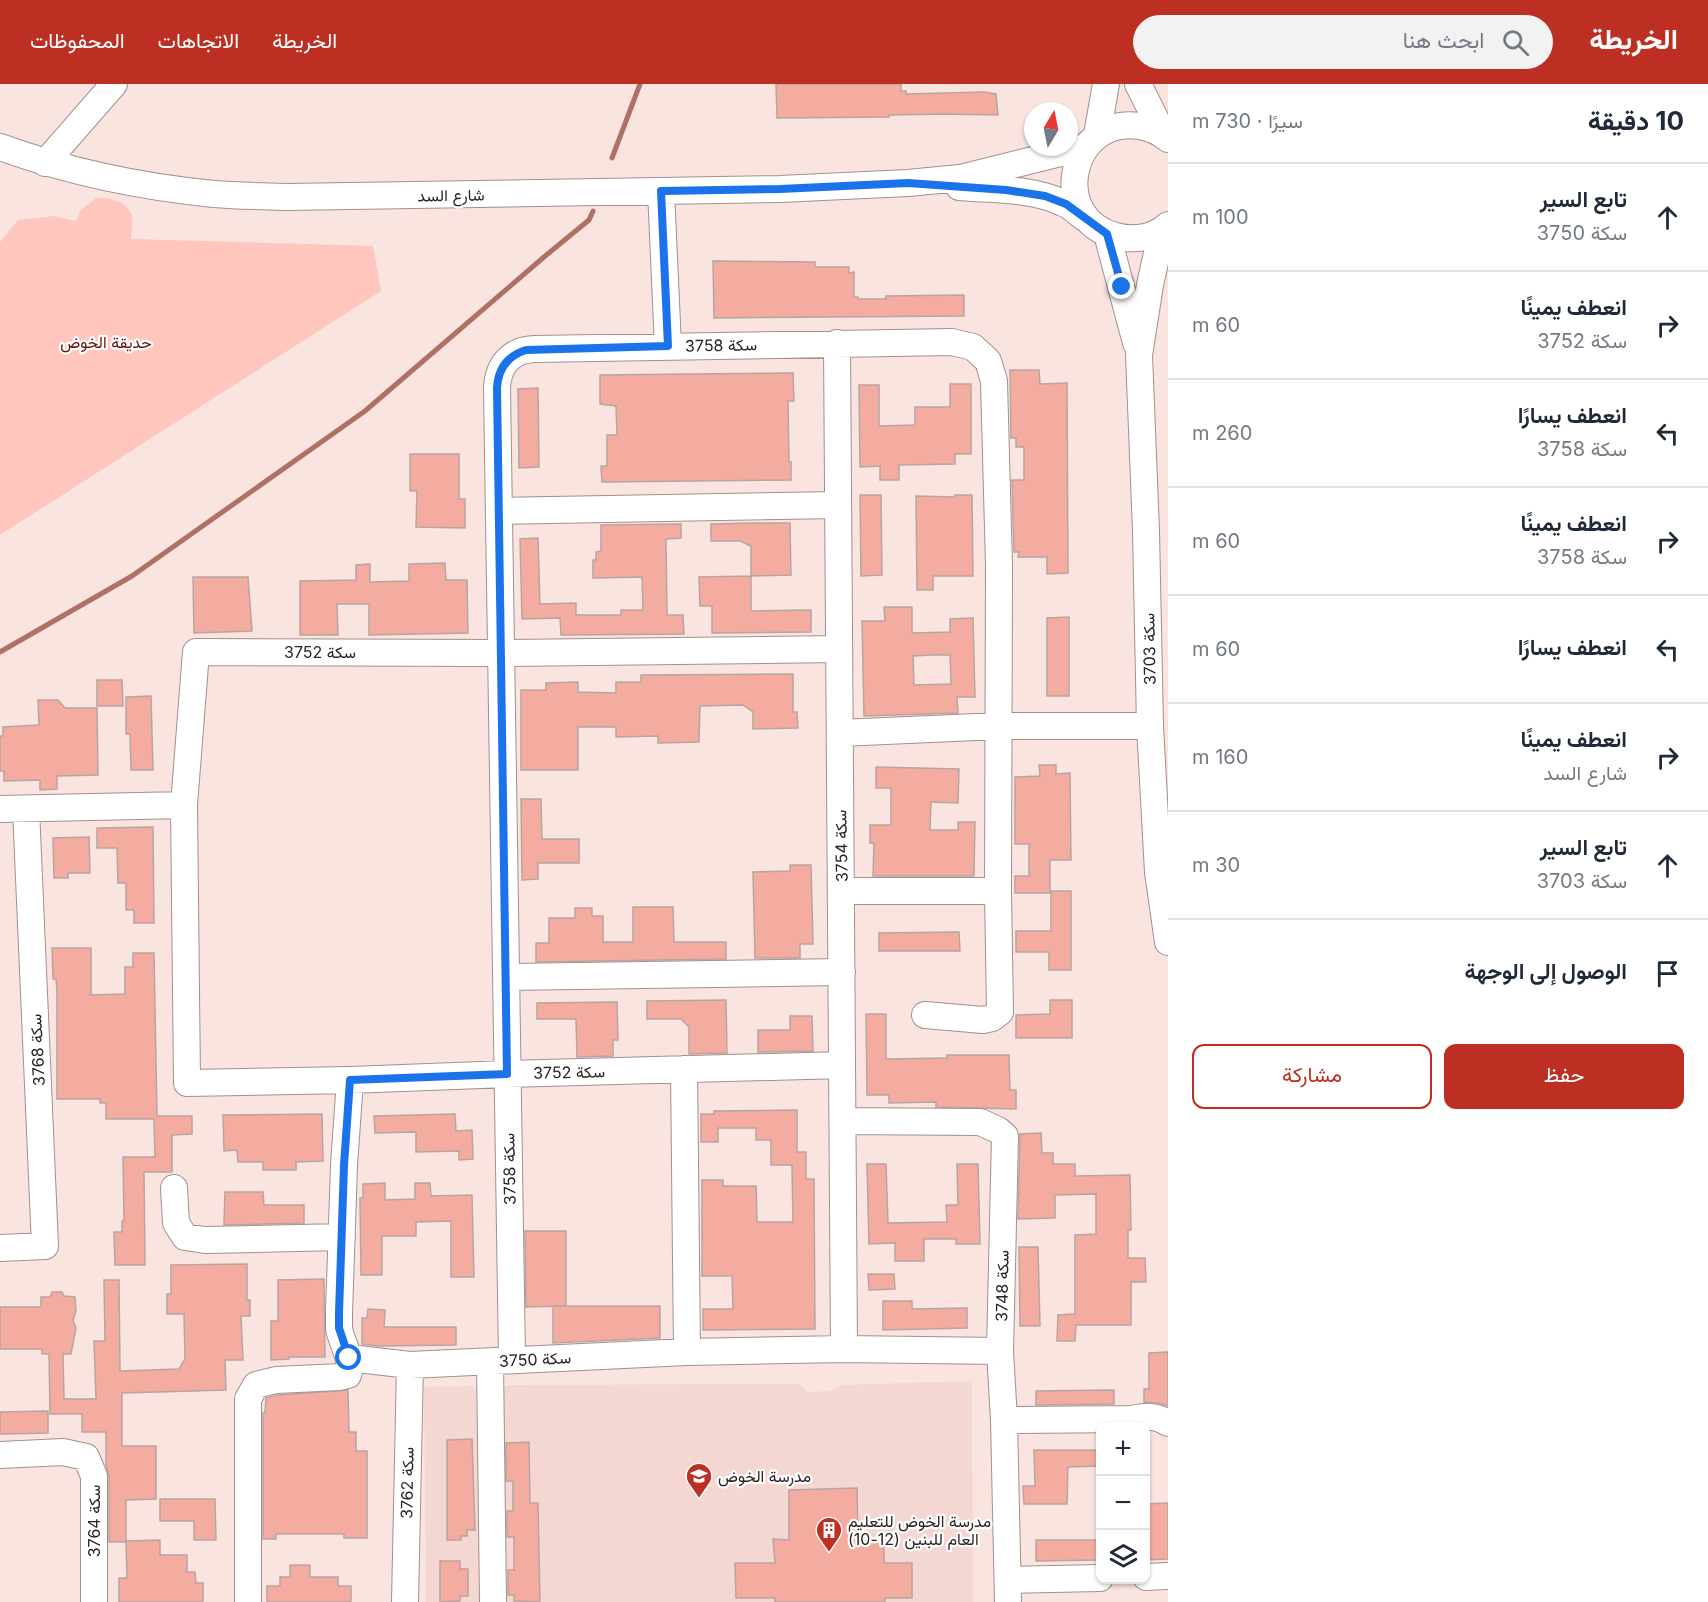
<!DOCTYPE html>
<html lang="ar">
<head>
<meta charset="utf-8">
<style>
  :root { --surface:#fff; --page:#f2f2f3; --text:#1f2937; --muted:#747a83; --line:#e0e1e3; --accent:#bc2f22 }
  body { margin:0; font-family:Inter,Vazirmatn,sans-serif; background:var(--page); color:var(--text); direction:rtl }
  .controls { position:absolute; right:18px; bottom:18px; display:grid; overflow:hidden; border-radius:12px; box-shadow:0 2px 4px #0004 }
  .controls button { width:54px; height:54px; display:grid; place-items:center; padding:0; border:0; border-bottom:2px solid var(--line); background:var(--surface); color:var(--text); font:30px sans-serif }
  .compass { position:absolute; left:1024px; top:18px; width:54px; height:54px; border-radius:50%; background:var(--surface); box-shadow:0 2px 4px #0004; rotate:10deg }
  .stop { position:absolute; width:18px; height:18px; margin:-14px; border:4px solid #1a73e8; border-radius:50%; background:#fff }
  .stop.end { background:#1a73e8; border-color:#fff; box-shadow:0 2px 6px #0008 }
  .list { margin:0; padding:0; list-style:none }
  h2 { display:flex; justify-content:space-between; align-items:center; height:78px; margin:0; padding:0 24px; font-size:26px }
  h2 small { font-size:20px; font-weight:400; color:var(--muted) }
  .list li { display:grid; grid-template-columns:39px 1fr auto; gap:18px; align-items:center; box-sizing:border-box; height:108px; padding:0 24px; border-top:2px solid var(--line) }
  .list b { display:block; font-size:22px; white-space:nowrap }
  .list p { margin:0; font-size:20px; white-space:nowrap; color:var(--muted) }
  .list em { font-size:20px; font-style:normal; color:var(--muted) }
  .actions { display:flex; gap:12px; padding:18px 24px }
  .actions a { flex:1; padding:14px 0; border:2px solid var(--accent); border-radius:12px; text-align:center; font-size:21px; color:var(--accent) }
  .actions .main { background:var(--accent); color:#fff }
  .icon { flex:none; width:33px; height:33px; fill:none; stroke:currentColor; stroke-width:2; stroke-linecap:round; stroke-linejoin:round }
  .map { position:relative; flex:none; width:1168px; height:1518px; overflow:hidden; direction:ltr }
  header { display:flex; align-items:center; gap:36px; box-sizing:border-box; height:84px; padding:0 30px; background:var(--accent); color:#fff }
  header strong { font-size:28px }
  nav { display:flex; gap:33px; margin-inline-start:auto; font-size:21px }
  .search { width:420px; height:54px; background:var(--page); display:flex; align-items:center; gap:15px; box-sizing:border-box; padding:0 21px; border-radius:33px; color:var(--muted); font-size:22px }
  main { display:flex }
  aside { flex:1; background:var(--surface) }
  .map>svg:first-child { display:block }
  .built { fill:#f4d7d1 }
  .green { fill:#fec6bc }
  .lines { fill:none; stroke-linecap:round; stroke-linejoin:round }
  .stream { stroke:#af7065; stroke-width:5 }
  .building { fill:#f5aca0; stroke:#b8a4a1; stroke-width:1.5; fill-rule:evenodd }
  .minor-casing { stroke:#a3908c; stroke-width:28 }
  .minor { stroke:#fff; stroke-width:26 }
  .route { stroke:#1a73e8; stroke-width:8 }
  .labels { text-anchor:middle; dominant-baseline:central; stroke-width:4.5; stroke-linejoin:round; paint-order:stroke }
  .street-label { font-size:16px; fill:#292220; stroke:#fff }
  .park-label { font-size:16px; fill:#5f110b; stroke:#fff }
  .poi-label { font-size:16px; fill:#292220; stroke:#fff; text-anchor:start }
</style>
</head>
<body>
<header>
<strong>الخريطة</strong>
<div class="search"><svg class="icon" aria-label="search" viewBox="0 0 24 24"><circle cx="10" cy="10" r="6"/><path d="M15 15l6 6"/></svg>ابحث هنا</div>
<nav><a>الخريطة</a><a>الاتجاهات</a><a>المحفوظات</a></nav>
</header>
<main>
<aside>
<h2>10 دقيقة<small>سيرًا · 730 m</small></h2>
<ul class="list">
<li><svg class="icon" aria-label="ahead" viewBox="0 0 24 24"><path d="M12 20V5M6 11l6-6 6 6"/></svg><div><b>تابع السير</b><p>سكة 3750</p></div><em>100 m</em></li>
<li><svg class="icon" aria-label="right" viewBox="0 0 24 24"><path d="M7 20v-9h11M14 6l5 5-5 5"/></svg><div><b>انعطف يمينًا</b><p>سكة 3752</p></div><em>60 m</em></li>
<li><svg class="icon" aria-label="left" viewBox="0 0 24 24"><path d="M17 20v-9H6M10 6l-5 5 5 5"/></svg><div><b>انعطف يسارًا</b><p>سكة 3758</p></div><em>260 m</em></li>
<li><svg class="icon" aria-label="right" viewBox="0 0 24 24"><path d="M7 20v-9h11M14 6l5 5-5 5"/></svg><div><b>انعطف يمينًا</b><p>سكة 3758</p></div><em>60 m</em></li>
<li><svg class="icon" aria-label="left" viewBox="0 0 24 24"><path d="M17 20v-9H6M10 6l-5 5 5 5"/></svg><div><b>انعطف يسارًا</b></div><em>60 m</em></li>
<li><svg class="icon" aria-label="right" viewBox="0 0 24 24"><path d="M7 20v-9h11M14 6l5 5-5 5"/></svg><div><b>انعطف يمينًا</b><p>شارع السد</p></div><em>160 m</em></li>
<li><svg class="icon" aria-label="ahead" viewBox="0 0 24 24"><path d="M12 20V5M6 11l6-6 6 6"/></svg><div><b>تابع السير</b><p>سكة 3703</p></div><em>30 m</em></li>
<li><svg class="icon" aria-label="arrive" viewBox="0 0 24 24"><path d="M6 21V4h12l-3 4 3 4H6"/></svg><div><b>الوصول إلى الوجهة</b></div></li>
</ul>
<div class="actions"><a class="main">حفظ</a><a>مشاركة</a></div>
</aside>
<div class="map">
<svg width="1168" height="1518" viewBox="0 0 1168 1518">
  <rect width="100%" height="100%" fill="#f9e4e0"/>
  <path class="built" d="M972 1297 973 1518H426L424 1303 472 1302 480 1311 500 1309 507 1301 798 1300 803 1303 807 1308 831 1307 841 1301Z"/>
  <path class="green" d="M96 114C108 114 126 116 131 130 134 137 131 147 131 155L373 162 381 207 0 451V158L18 136 54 132 76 137 80 127Z"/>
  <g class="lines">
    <path class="stream" d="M612 74 640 0
      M0 568 132 492 365 327 544 173 589 136 593 127"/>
  </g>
  <path class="building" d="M776 0H901V7H906V10L984 8 996 10 998 31 945 30 889 31V33L777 34Z
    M713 177 815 178V183H849V189L854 188V213H858V215H886V212L964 211V232L714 234Z
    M1010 286H1039L1040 300 1067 299 1068 489 1047 490V473H1018L1019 468H1014L1012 396H1024V363H1016V354H1011Z
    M793 289 794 317H788L789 378H791V396L602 398 601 382H607V351H617L616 322 600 320V291Z
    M950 300H971V370H955V380L899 381V396H880V382L860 383 859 301H879V342L915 341V323H950Z
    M538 304 539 383 519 384 518 305Z
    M410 370H459V415H465V444L416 443 417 407H410Z
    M860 411H881L882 491 861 492Z
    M955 411H972L973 492H933V506H917L916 412 955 413Z
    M750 439H790L791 491 751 492V462L740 457H711V440Z
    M681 440V454L666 455 667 531H683L684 550 561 551 560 534 522 535 520 455 538 454 540 520 576 519V531H621V526H643L642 493 593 494V476H596V468L601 467V441Z
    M445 479 446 496H467L468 549 369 551V520H337L338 551H300V497L356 496V481L370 480V498L409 497V480Z
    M751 492V527L811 526V548L712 549V522H700L699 493Z
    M193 493H248L252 547 194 549Z
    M884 523H912V549L950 548V535L973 534 975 613H957L958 629 864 632 862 537H885ZM932 571H950L951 600 914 601 913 572Z
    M1069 533V612H1047V534Z
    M793 590V628H797L798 644 753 645V628L743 621 700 622 699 658 658 659V652L616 653V643H578V686H521V606H546V599L578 598V608L616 609V598H641V591Z
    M97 596H122L123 622H97Z
    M151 612 153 686H131L130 650H126V613Z
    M38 616H58L65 624H97L98 691 57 692V705L40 706V696L4 697V687H0V652H3V643L39 641Z
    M1039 681H1056V690L1070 689 1071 776H1050V809H1015V792H1029V760H1015V693L1040 692Z
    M876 683 959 685 958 719 931 718 930 746H958V738H975L974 792H873L874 759H870V741H891V704H876Z
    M521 715H541L542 755H579V779H538V795L522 796Z
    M153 743 154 839H134V826H126V799H118L117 764H97V744Z
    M89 753 90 789H68V794H54L53 754Z
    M790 781H811L813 860H800V874H755L753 788 790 787Z
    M1051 807H1071V886H1049V868H1016V847H1051Z
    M633 823H673L674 858H726V875L536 878V859H549V834H575V824H592V832H603V858H633Z
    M959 848 960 867H879V849Z
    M52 864H91V911L125 910V883H133V869H154L157 1032H192V1050L172 1051V1088H144L145 1181H115L114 1148H122V1137H124L123 1073H155L154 1035H106V1019H100V1015H57V907L56 895H53Z
    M726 916 727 969 689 970V943L681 935H647V917Z
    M1050 916H1072V954H1016V931L1050 930Z
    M617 918 618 956H613V972L577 973 576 935H537V919Z
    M866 930H886V975L947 974V971H1009L1010 1006H1016V1025L936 1023V1018L889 1019V1011H867Z
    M790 932H812L813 967 758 968V946H790Z
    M797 1026V1068H806V1095H814L815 1245 703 1246V1225H733L732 1192H702V1096H723V1102H756L757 1138H793L792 1081H771V1056H756V1044H718V1058H701V1030H714V1027Z
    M322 1030 323 1077 296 1078V1086H263V1078H238L237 1066 224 1067 223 1031Z
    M455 1030 456 1047 472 1046 473 1075 459 1076V1067L416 1068V1048L375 1049 374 1032Z
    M1041 1049 1042 1069H1053V1080H1075V1092L1130 1091 1131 1146H1128V1174H1145L1146 1198H1131V1241H1076L1075 1257H1057L1058 1231 1075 1230V1151L1096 1150V1110L1055 1111V1134L1018 1135 1020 1050Z
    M867 1080H886L888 1139 947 1138 946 1121H958L957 1080H978L980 1160H956V1155H924V1177H895V1159L869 1160Z
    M385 1099V1116L415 1115V1099H430L431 1112 472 1111 474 1193H451V1137L416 1138V1152H382V1191H361L360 1114H363V1100Z
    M225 1108H263L264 1121H304V1139L224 1141Z
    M525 1147H566V1222L526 1223Z
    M1019 1163H1038L1040 1242H1020Z
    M247 1180V1216H250V1232H241L243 1276H225L226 1306 122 1309V1362H156V1415L126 1416V1458H109V1392L106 1381V1348H82V1330H50L49 1270H42V1265H0V1223H41V1213H50L52 1208H62L64 1212 75 1213 76 1227 73 1236 76 1244 71 1270H63L64 1315H96L94 1257H105L104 1196H119L120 1287 179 1285 185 1275 184 1230H167V1210H171V1181Z
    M868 1190H894L895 1205 869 1206Z
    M324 1195 325 1273H289V1275L271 1276V1237H278V1196Z
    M883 1217H912V1225L967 1224V1244L883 1246Z
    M553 1222H660V1254L553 1259Z
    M368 1225 385 1226 384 1243H456V1261L378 1262 362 1260V1234H367Z
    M1168 1268V1322L1157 1319 1144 1318V1305H1149V1269Z
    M348 1306 349 1348H356V1367H367V1454H344V1450H276V1455H263V1329H265L266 1314 278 1311Z
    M1114 1306V1320L1036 1321V1307Z
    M48 1327V1349L0 1350V1328Z
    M472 1355 475 1446H467V1452H461V1456H447V1356Z
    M529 1358 530 1419H538L540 1518 514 1517V1511H508V1486H514V1453H507V1427H513V1397H506V1359Z
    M1034 1366H1101V1382L1068 1383 1067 1420H1024L1023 1402H1035Z
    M857 1404 858 1457 884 1456V1479H912V1514H885V1518H775V1514H736L735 1479H775L773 1455 789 1456V1406Z
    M160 1415H215L216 1456H194V1437H160Z
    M1168 1419V1475L1146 1476V1420Z
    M160 1456V1471H187V1488H195L196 1499H203V1518H119V1494H127L126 1457Z
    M1036 1456H1101V1476L1036 1477Z
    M440 1477H460V1485H468V1512H460V1517L440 1518Z
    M290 1481H310V1493H338V1502H351V1518H267V1502H280V1493H290Z"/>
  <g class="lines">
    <g class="minor-casing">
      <path id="minor" d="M1138 0 1163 50
        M1097 51 1106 0
        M1168 55C1160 48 1150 44 1139 42 1069 32 1048 135 1116 152 1134 157 1154 154 1168 141
        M0 63C69 88 141 103 214 110 238 112 263 112 287 113L780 105 908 99 960 94 1085 63
        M45 79 114 0
        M959 103C994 106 1031 104 1063 119 1071 122 1079 130 1086 135
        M661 107 668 262
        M1162 146 1150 201 1139 271 1146 447 1150 642 1158 788 1168 858
        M1107 150 1136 259
        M837 259 844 1265
        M499 427 838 421
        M839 565 500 569 196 568 184 721 187 999 350 996 507 990 842 981
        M840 649 999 642H1150
        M0 725 184 721
        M841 807H998
        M507 893 842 888
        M684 985 687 1268
        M843 1037 980 1038 998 1046 1005 1052 1000 1267 1004 1336 1008 1518
        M174 1104 176 1139 185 1153 205 1156 342 1153
        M0 1164 45 1162 26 725
        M349 1274 410 1281 687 1268 844 1265 1000 1267
        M512 1276 497 304C498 281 511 266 534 265L952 258 973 263 988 277 994 297 999 482 998 807 1000 928 992 934 983 936 925 931
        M490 1278 493 1518
        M1004 1336 1132 1335C1147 1332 1155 1331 1168 1339
        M0 1371 63 1368 86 1373 94 1392V1518
        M1146 1493 1168 1492
        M1008 1496 1100 1494
        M248 1518V1315L256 1301 276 1296 340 1293 348 1291C354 1275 341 1259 339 1244 339 1239 339 1234 339 1229L344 1081 350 996
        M405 1518 410 1281"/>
    </g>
    <use href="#minor" class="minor"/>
  </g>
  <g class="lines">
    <path class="route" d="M349 1274 339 1244V1229L344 1081 350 996 507 990 497 304C498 285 507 272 526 266L668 262 661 107 780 105 908 99 1006 106 1045 112 1066 120 1107 150 1122 203"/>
  </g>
  <defs>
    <g id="school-pin" transform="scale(1.35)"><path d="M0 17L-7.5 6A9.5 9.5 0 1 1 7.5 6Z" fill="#bc2f22" stroke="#fff"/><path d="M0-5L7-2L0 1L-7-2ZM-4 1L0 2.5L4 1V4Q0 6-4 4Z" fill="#fff"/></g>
    <g id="building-pin" transform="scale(1.35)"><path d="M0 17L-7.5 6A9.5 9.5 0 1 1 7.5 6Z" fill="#bc2f22" stroke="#fff"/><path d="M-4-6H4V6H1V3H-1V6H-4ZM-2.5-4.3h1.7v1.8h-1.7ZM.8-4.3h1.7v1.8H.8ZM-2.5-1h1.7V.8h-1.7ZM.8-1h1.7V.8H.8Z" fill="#fff"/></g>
  </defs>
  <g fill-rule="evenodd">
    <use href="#school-pin" x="699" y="1392"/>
    <use href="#building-pin" x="829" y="1446"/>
  </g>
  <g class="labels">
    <g class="street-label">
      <text transform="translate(451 111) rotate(-1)">شارع السد</text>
      <text transform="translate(721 261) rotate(-1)">سكة 3758</text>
      <text transform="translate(1149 565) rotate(-91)">سكة 3703</text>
      <text x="320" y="568">سكة 3752</text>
      <text transform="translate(841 762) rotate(-91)">سكة 3754</text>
      <text transform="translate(37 966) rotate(-93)">سكة 3768</text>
      <text transform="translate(569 988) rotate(-1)">سكة 3752</text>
      <text transform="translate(509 1085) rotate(-91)">سكة 3758</text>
      <text transform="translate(1002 1202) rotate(-89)">سكة 3748</text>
      <text transform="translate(535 1275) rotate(-3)">سكة 3750</text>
      <text transform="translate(407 1399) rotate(-89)">سكة 3762</text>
      <text transform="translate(94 1437) rotate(-90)">سكة 3764</text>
    </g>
    <g class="park-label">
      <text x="106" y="258">حديقة الخوض</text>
    </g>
    <g class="poi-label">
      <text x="718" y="1392">مدرسة الخوض</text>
      <text x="848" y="1437">مدرسة الخوض للتعليم<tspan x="848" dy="18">العام للبنين (12-10)</tspan></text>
    </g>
  </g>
</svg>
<div class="controls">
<button>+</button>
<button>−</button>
<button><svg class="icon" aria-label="layers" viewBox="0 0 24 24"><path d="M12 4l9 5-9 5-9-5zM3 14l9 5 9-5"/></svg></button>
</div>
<svg class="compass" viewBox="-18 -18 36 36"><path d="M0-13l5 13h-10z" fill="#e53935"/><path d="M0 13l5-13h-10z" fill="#747a83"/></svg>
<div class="stop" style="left:349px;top:1274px"></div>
<div class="stop end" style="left:1122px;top:203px"></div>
</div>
</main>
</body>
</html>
